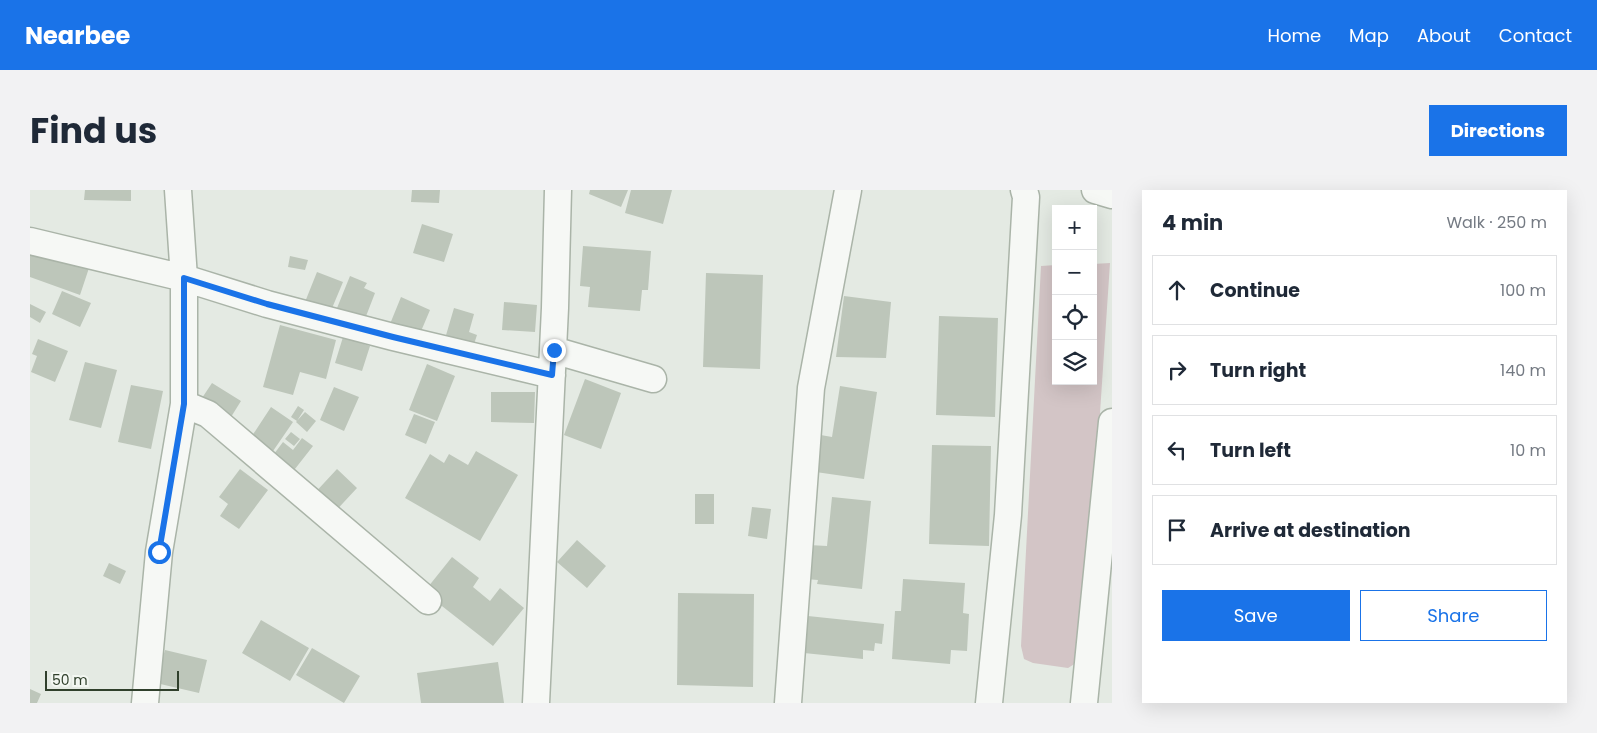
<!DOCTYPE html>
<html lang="en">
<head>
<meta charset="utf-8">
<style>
  :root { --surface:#fff; --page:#f2f2f3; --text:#1f2937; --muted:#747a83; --line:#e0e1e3; --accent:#1a73e8 }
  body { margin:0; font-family:Poppins,sans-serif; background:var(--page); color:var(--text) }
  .controls { position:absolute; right:15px; top:15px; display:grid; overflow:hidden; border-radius:0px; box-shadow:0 5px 20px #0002 }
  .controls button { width:45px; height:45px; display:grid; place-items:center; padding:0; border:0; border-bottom:1px solid var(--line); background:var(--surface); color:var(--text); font:25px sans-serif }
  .scale { position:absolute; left:15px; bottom:12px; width:134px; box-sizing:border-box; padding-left:5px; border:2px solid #30402c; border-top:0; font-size:14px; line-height:18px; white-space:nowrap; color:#30402c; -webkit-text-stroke:4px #f3f7f2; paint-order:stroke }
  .stop { position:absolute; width:15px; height:15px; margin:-11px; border:4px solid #1a73e8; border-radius:50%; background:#fff }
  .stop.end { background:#1a73e8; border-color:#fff; box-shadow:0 1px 5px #0008 }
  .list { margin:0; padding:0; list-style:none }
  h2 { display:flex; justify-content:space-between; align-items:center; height:65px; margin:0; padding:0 20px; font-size:21px }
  h2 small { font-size:16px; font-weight:400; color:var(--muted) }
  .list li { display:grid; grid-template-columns:32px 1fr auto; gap:15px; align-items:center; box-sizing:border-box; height:70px; margin:0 10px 10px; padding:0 10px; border:1px solid var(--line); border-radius:0px }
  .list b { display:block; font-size:19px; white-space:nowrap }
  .list em { font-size:16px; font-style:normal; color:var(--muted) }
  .actions { display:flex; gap:10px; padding:15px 20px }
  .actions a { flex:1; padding:11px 0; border:1px solid var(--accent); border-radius:0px; text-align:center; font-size:18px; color:var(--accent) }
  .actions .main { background:var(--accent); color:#fff }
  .icon { flex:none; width:28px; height:28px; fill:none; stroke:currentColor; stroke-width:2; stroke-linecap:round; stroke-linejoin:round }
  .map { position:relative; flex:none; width:1082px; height:513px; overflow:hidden; border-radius:0px }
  header { display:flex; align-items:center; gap:30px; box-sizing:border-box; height:70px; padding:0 25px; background:var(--accent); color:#fff }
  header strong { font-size:24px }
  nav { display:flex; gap:28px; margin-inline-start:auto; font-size:18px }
  .intro { display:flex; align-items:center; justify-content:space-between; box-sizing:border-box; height:120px; padding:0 30px }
  h1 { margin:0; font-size:35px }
  .button { padding:12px 22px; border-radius:0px; background:var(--accent); color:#fff; font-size:18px; font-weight:700 }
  main { display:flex; gap:30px; padding:0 30px }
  aside { flex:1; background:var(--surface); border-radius:0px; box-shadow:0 5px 20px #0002 }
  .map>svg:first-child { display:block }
  .green { fill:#d3c5c6 }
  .building { fill:#bdc6ba }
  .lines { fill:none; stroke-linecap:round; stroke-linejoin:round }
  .minor-casing { stroke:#aab4a8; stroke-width:29 }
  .minor { stroke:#f6f8f5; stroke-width:26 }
  .route { stroke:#1a73e8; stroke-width:6 }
</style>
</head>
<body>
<header>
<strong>Nearbee</strong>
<nav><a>Home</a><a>Map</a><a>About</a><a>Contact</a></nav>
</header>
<div class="intro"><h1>Find us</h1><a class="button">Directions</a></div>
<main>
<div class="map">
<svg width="1082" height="513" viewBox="0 0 1082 513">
  <rect width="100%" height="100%" fill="#e4eae3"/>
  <path class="green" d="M1080 73 1054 463 1046 473 1038 478 1003 473 994 469 991 456 1011 76 1026 75V191H1063V74Z"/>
  <path class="building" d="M55 0H101V11L54 10Z
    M382 0H410L409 13 381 12Z
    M560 0H598L591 17 559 4Z
    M601 0H642L633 34 595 23Z
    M392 34 423 44 414 72 383 63Z
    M553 56 621 61 618 100H612L610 121 558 117 560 97 550 96Z
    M0 58 59 78 50 105 0 87Z
    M260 66 278 70 275 80 258 77Z
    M287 82 313 92 300 123 275 112Z
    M676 83 733 85 730 179 673 177Z
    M320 86 337 93 334 98 345 103 333 134 305 123Z
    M32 101 61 113 50 137 22 124Z
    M814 106 861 112 856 168 806 167Z
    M371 107 400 120 389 146 360 134Z
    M474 112 507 115 505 142 472 140Z
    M0 114 16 122 10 133 0 127Z
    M424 118 444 124 439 142 447 145 442 160 414 152Z
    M909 126 968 128 965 227 906 225Z
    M250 135 306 150 296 189 270 182 263 205 233 197Z
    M313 147 340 156 332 181 305 173Z
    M8 149 38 161 25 192 1 182 7 166 2 164Z
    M55 172 87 180 71 238 39 230Z
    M397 174 425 186 407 231 379 220Z
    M555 189 591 203 571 259 534 245Z
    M182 193 211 211 201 227 172 208Z
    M101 195 133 201 121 259 88 252Z
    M810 196 847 202 834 289 779 281 785 244 802 247Z
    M304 197 329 207 314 241 290 230Z
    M461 202H505L504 233 461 232Z
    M268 216 274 220 267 231 261 227Z
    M241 217 263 232 241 264 220 249Z
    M275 222 286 231 277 242 266 232Z
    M384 224 405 232 396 254 375 245Z
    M261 242 270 249 264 256 255 249Z
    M272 248 283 256 261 284 241 268 253 252 263 260Z
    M902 255 961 256 959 356 899 354Z
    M446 261 488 285 450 351 375 308 400 264 414 273 419 264 438 275Z
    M210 279 238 300 209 339 190 326 198 314 189 307Z
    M307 279 327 298 301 326 281 307Z
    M665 304H684V334H665Z
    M802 307 841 311 832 399 787 394 788 390 776 389 779 355 797 356Z
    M722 317 741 319 737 349 718 346Z
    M547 350 576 376 557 398 527 372Z
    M422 367 449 388 443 397 460 411 470 398 494 418 463 456 394 402Z
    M79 373 96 381 90 394 73 386Z
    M873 389 935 393 933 423 939 424 937 461 921 460 920 474 862 469 865 421H871Z
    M648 403 724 404 723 497 647 495Z
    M778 426 854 434 852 454 845 453 844 461 833 460V469L774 463Z
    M231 430 279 458 260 491 212 463Z
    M282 458 330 486 314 513 266 485Z
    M135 460 177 470 169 503 126 493Z
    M468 472 474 513H391L387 483Z
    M0 499 11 504 7 513H0Z"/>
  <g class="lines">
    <g class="minor-casing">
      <path id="minor" d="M1065 0 1082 5
        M0 51 154 88 237 114 363 147 522 185
        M523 160 623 189
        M154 214 178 224 398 411
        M115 513 129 362 154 214V88L148 0
        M506 513 525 118 528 0
        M758 513 781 198 818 0
        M959 513 978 325 996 7 994 0
        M1054 513 1082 232"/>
    </g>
    <use href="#minor" class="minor"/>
  </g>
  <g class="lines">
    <path class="route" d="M129 362 154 214V88L237 114 363 147 522 185 524 160"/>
  </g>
</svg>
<div class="controls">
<button>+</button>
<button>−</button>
<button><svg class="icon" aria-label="locate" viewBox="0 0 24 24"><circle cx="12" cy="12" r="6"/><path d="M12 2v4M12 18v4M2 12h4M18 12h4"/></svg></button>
<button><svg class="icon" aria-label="layers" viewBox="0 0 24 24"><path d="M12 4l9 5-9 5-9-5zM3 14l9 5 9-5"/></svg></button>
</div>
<div class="scale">50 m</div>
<div class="stop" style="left:129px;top:362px"></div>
<div class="stop end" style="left:524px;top:160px"></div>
</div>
<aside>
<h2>4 min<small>Walk · 250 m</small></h2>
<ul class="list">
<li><svg class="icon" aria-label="ahead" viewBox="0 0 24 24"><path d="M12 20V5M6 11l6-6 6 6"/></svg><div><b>Continue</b></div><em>100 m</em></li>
<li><svg class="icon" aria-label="right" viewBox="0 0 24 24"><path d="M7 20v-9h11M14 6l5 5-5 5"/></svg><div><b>Turn right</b></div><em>140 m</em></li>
<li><svg class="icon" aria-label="left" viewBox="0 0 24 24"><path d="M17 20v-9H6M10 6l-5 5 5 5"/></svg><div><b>Turn left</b></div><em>10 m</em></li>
<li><svg class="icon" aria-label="arrive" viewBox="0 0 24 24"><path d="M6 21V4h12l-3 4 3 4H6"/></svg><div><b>Arrive at destination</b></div></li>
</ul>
<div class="actions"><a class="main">Save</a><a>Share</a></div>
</aside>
</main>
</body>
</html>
